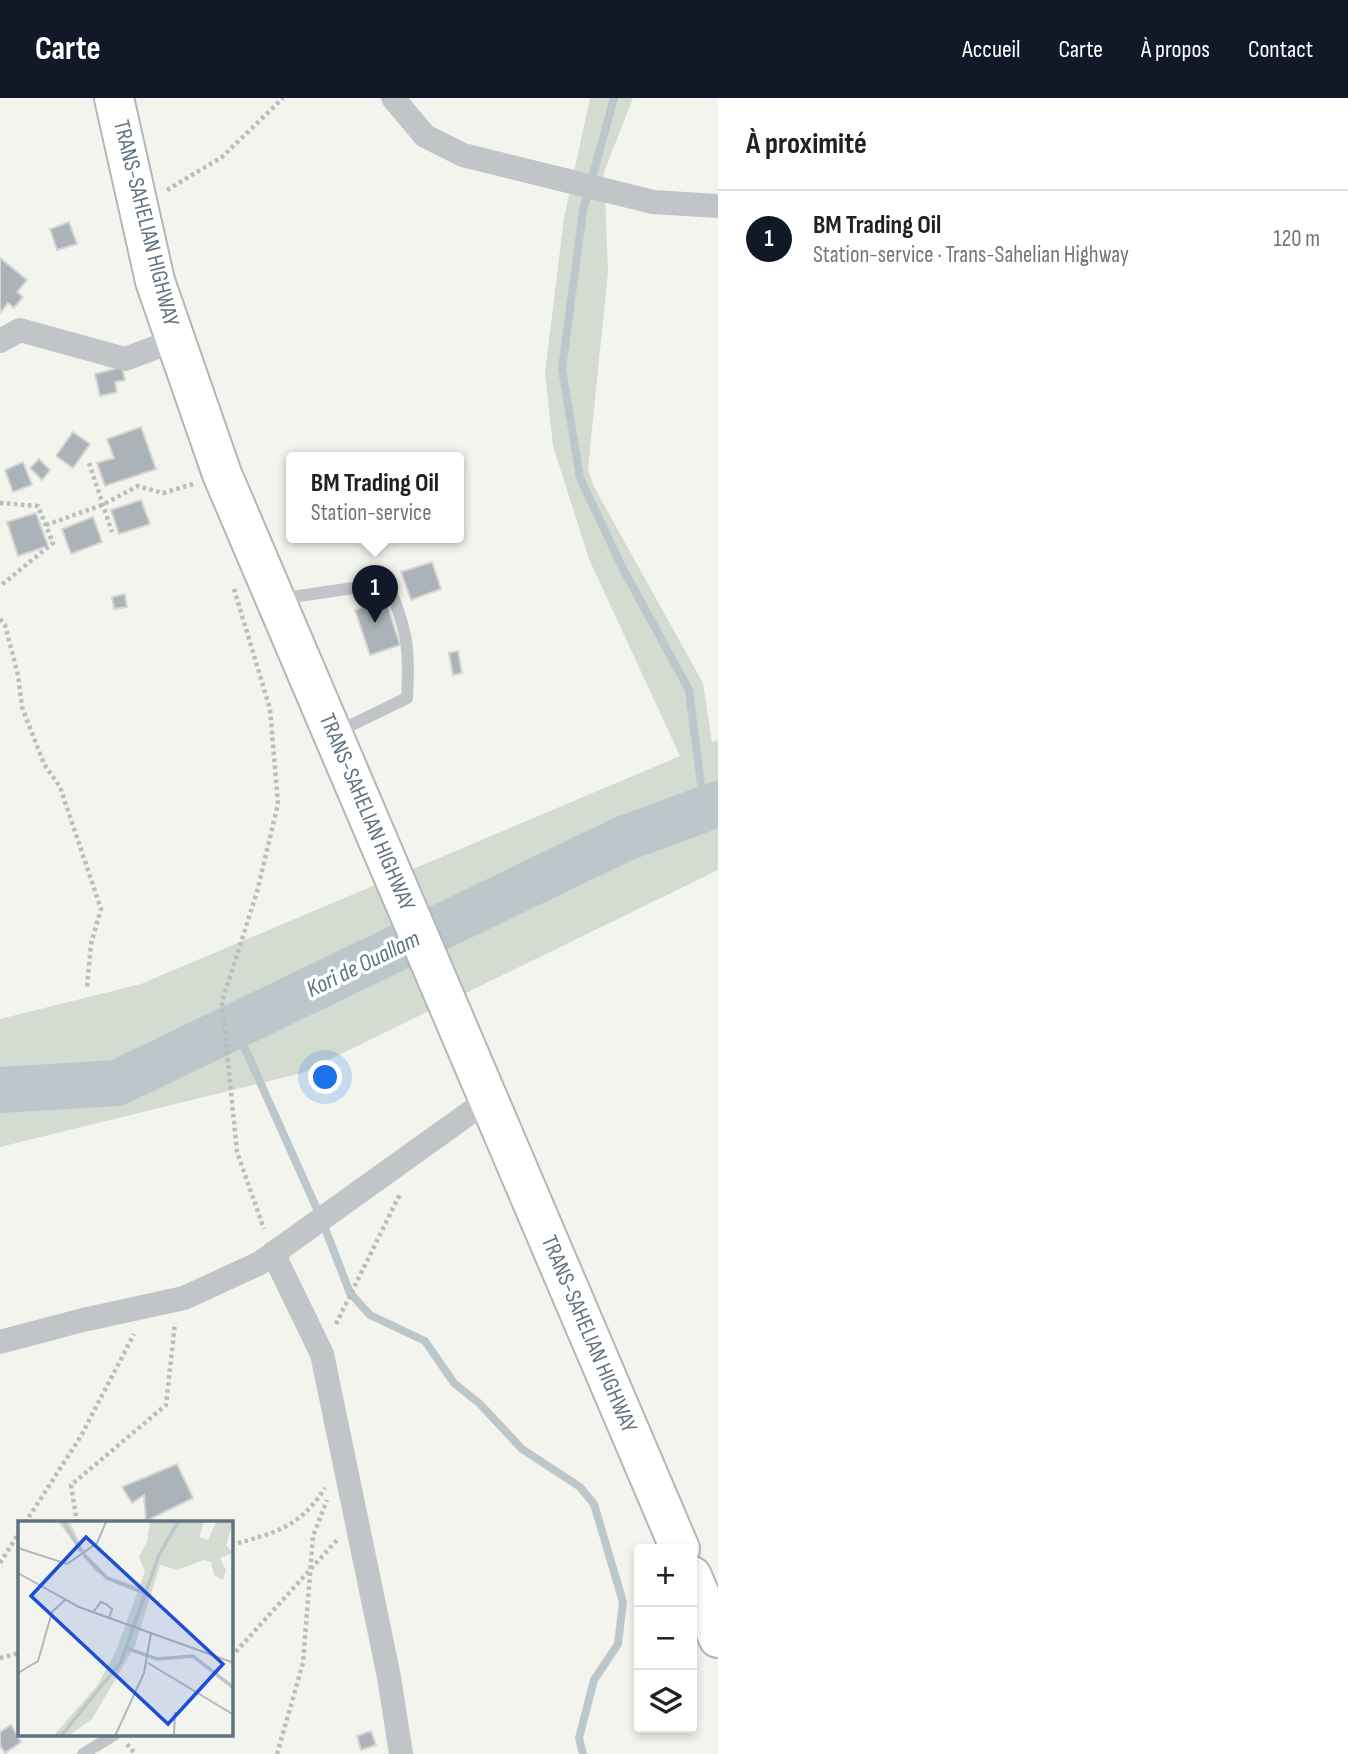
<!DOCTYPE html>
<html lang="fr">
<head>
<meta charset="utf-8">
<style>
  :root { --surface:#fff; --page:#f2f2f2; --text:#202124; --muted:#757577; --line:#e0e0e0; --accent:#111827 }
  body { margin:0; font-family:"Sofia Sans Condensed",sans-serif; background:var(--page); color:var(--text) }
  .controls { position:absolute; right:21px; bottom:21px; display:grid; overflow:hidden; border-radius:7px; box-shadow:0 4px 10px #0003 }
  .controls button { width:63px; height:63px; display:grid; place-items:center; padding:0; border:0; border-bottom:2px solid var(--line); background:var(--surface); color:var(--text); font:35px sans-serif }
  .you { position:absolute; left:326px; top:980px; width:24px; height:24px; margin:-18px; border:5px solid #fff; border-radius:50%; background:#1a73e8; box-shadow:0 0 0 10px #1a73e833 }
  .badge { display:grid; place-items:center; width:46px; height:46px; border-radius:50%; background:var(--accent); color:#fff; font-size:23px; font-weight:700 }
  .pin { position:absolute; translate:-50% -58px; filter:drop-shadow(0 2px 4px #0008) }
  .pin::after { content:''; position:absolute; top:37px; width:24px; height:21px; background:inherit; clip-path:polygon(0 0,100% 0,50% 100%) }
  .popup { position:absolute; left:286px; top:354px; width:178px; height:91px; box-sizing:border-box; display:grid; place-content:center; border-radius:7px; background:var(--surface); filter:drop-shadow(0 2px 5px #0005); font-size:23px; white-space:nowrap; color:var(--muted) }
  .popup b { font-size:26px; color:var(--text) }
  .popup::after { content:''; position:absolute; left:50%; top:100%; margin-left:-14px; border:14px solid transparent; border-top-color:var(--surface) }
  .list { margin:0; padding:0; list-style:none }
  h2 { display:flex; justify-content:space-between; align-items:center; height:91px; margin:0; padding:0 28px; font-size:30px }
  h2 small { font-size:23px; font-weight:400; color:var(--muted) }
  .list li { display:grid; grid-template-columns:46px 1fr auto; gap:21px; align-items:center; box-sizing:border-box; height:98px; padding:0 28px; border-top:2px solid var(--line) }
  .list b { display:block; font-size:26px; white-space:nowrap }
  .list p { margin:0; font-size:23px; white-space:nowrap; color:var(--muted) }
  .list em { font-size:23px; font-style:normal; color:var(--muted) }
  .icon { flex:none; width:38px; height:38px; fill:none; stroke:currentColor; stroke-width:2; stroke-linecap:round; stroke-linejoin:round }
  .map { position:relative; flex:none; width:718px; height:1656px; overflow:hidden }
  header { display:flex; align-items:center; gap:42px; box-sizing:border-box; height:98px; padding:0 35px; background:var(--accent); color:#fff }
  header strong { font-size:33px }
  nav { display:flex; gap:38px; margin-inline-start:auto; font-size:24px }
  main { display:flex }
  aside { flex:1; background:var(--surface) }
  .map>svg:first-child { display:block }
  .green { fill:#d4dbd0 }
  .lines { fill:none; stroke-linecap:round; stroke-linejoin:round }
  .stream { stroke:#bcc7cc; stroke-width:8 }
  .river { stroke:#bcc7cc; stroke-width:46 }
  .building { fill:#abb3b8; stroke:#d5d5d2; stroke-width:2 }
  .highway-casing { stroke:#b3b7ba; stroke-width:42 }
  .path { stroke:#babdbf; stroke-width:4.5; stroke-dasharray:3.5 3.5; stroke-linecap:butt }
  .lane { stroke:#c1c5c8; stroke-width:12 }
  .street { stroke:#c1c5c8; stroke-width:24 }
  .highway { stroke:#fff; stroke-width:38 }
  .labels { text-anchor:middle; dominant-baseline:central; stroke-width:7; stroke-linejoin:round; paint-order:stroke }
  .street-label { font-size:23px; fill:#617382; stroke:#fff }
  .water-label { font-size:24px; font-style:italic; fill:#5c7680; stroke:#fff }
  .inset-river { fill:none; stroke:#bcc7cc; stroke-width:3.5 }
  .inset-road { fill:none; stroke:#b0b8bc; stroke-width:2 }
  .view { fill:#1d4ed8; fill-opacity:0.15; stroke:#1d4ed8; stroke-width:3.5 }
  .inset-edge { fill:none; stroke:#617382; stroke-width:3.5 }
</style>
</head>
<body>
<header>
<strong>Carte</strong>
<nav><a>Accueil</a><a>Carte</a><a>À propos</a><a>Contact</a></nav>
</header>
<main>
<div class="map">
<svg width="718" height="1656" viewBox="0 0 718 1656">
  <rect width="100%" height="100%" fill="#f4f4ef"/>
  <path class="green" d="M590 0H633L604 74 608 173 588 371 594 389 703 585 712 644 718 642V772L302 975 0 1049V921L141 886 680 658 589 461 553 348 545 275 564 120Z"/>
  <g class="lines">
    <path class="stream" d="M614 0 583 113 562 271 580 380 622 469 689 592 704 711
      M235 928 321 1120 350 1195 370 1217 425 1243 454 1285 480 1306 522 1351 580 1389 594 1406 623 1504 618 1546 594 1582 579 1640 583 1656"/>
    <path class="river" d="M0 992 117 985 623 741 718 706"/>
  </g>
  <path class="building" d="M69 124 77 146 57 152 50 131Z
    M0 160 27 182 17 194 23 199 14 210 8 205 0 215Z
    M122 269 125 282 115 284 117 294 100 298 95 276Z
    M141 329 156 371 105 388 97 365 114 360 107 341Z
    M73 334 90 346 73 370 56 358Z
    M39 361 50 372 42 382 30 370Z
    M23 364 32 387 13 394 5 372Z
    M141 402 150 426 119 436 111 412Z
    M36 415 48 448 18 458 7 424Z
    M93 419 102 444 71 456 62 431Z
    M432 464 441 491 411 502 401 474Z
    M125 496 127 509 114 511 112 499Z
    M386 503 400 547 370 557 355 512Z
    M458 553 462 575 453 577 449 555Z
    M177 1366 193 1400 146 1423 144 1397 132 1405 122 1389Z
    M11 1627 21 1644 5 1655 0 1648V1634Z
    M371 1633 376 1647 361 1652 357 1638Z"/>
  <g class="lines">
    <g class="highway-casing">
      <path id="highway" d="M114 0 155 183 222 376 680 1451
        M692 1478 718 1540"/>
    </g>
    <path class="path" d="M167 92 222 59 283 0
      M89 365 112 434
      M0 405 38 408 53 445 0 488
      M46 427 102 407 138 388 163 395 193 386
      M234 491 270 611 278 706 257 794 222 904 237 1054 264 1131
      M0 521 5 527 18 577 22 609 44 666 60 689 101 811 91 846 87 889
      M336 1226 400 1096
      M25 1425 81 1338 134 1236
      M77 1425 71 1387 166 1307 175 1225
      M231 1447C275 1435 299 1430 325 1390
      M0 1465 19 1435
      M231 1559 337 1442
      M0 1560 19 1555
      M127 1646 135 1656
      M277 1656 303 1565 313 1438 327 1402"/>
    <path class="lane" d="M278 501 388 485C407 534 410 547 407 600L337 634
      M83 1656 114 1637"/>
    <path class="street" d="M393 0 425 38 463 57 653 104 718 108
      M0 243 20 232 125 261 176 242
      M273 1155 322 1256 389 1579 401 1656
      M0 1244 83 1222 184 1200 260 1165 489 1001"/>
    <use href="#highway" class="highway"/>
  </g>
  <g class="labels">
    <g class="street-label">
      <text transform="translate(146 125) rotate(76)">TRANS-SAHELIAN HIGHWAY</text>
      <text transform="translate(367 714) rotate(67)">TRANS-SAHELIAN HIGHWAY</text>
      <text transform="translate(589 1236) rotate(67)">TRANS-SAHELIAN HIGHWAY</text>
    </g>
    <g class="water-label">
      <text transform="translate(363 866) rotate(-26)">Kori de Ouallam</text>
    </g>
  </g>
  <g transform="translate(18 1423)">
    <rect width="215" height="215" fill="#f4f4ef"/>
    <path d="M40 1H52L66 31 89 55 121 66 127 50 121 36 129 21 132 1H186L181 16 190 19 198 1H215L208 24 215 32 202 37 208 49 205 59 196 54 193 41 186 39 159 49 142 44 117 125 74 198 50 215H35L79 165 97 132 120 70 78 51Z" fill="#d4dbd0"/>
    <path class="inset-river" d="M46 1 63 30M66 34 89 57 126 72M108 127 139 138 175 135 216 167M43 215 103 141 141 34 160 1"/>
    <path class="inset-road" d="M0 27 49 43 79 22 88 1M0 52 61 86 216 142M76 90 83 81 88 83 94 88 91 97M130 142 216 194M0 152 20 140 34 91 47 79M97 215 126 152 133 112M156 215 157 191"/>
    <path class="view" d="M68 16 205 143 150 203 13 75Z"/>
    <rect width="215" height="215" class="inset-edge"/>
  </g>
</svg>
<div class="controls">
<button>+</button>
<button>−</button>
<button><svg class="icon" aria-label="layers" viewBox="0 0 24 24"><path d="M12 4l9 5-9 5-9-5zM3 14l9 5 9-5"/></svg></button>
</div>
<div class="you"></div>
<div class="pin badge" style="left:375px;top:525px">1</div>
<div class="popup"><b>BM Trading Oil</b>Station-service</div>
</div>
<aside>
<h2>À proximité<small></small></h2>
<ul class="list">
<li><span class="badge">1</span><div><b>BM Trading Oil</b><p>Station-service · Trans-Sahelian Highway</p></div><em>120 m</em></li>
</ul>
</aside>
</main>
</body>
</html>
